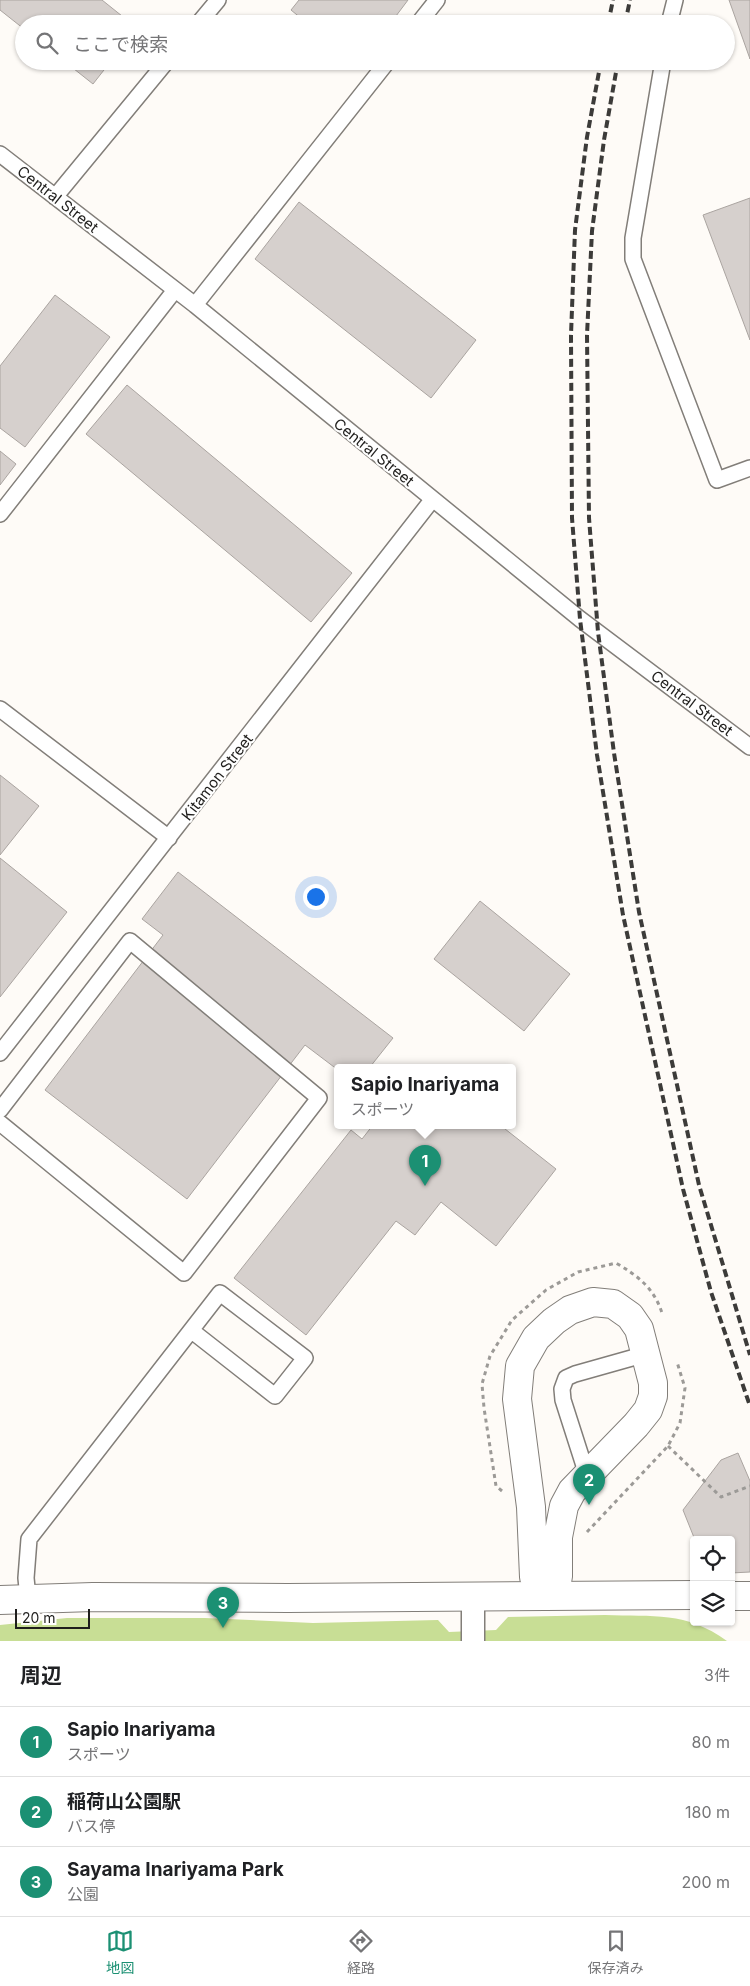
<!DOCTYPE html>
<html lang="ja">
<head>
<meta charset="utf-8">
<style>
  :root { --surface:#fff; --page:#f6f6f6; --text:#202124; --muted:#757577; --line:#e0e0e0; --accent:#1b9073 }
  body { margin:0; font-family:Inter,"Noto Sans JP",sans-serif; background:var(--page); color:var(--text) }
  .controls { position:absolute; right:15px; bottom:15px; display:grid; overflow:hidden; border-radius:5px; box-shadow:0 1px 4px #0004 }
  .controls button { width:45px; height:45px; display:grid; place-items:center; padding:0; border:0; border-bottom:1px solid var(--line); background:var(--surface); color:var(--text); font:25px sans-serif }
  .scale { position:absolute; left:15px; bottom:12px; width:75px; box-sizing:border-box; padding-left:5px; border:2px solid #1f1e1c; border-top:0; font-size:14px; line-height:18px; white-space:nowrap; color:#1f1e1c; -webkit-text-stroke:4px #fff; paint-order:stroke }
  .you { position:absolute; left:315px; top:896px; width:18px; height:18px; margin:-12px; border:4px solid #fff; border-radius:50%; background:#1a73e8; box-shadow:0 0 0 8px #1a73e833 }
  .badge { display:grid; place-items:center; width:32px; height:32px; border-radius:50%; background:var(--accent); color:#fff; font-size:16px; font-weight:700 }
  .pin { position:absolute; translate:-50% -41px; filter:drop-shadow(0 1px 2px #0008) }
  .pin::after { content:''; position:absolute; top:26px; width:18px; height:15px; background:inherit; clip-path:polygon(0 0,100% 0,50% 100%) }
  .popup { position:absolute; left:334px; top:1064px; width:182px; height:65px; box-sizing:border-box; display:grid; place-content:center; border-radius:5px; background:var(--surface); filter:drop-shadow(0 1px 4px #0005); font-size:16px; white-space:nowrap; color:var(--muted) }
  .popup b { font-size:19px; color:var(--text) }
  .popup::after { content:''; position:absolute; left:50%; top:100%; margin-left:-10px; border:10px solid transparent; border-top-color:var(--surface) }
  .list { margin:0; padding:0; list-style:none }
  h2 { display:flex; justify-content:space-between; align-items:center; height:65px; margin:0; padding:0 20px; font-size:21px }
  h2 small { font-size:16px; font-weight:400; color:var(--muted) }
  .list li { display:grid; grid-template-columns:32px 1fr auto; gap:15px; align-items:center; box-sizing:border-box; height:70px; padding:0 20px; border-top:1px solid var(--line) }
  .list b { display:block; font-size:19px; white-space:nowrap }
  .list p { margin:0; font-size:16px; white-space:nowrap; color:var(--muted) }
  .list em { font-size:16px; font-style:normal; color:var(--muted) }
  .icon { flex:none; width:28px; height:28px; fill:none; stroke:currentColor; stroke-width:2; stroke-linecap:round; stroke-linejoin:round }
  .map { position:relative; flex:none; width:750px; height:1641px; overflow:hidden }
  .search { position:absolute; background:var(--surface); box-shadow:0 1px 4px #0004; left:15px; right:15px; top:15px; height:55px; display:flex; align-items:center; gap:12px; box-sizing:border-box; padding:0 18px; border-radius:28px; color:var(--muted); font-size:19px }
  .sheet { height:275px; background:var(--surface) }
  nav { display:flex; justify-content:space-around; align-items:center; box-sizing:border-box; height:70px; border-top:1px solid var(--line); background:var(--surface); font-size:14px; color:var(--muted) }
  nav a { display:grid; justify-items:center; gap:2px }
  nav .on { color:var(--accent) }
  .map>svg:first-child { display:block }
  .green { fill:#c8de95 }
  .building { fill:#d6d0cd; stroke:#aaa4a0 }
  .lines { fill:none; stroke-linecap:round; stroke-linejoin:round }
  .service-casing { stroke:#827e79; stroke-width:18 }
  .pedestrian-casing { stroke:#827e79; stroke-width:25 }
  .minor-casing { stroke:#827e79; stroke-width:30 }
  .tertiary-casing { stroke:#827e79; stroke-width:30 }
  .path { stroke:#9c9a97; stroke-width:3; stroke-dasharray:4 4; stroke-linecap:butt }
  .service { stroke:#fff; stroke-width:15 }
  .pedestrian { stroke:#fff; stroke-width:22 }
  .minor { stroke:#fff; stroke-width:28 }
  .tertiary { stroke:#fff; stroke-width:28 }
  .rail { stroke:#3c3b39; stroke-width:4; stroke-dasharray:8 4; stroke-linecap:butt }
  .labels { text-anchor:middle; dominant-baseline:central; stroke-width:4; stroke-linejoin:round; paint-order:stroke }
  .street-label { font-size:15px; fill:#1f1e1c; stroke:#fff }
</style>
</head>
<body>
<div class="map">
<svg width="750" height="1641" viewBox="0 0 750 1641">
  <rect width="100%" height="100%" fill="#fefbf7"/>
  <path class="green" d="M605 1615C653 1617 686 1611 727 1641H0V1625L67 1618H205L313 1623 438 1620 449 1632 496 1630 508 1617Z"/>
  <path class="building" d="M0 0H102L132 24H24V29L0 10Z
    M299 0H408L390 24H308L291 10Z
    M729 0H750V59Z
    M64 61H111L93 84Z
    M750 198V340L703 215Z
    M299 202 476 340 431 398 255 259Z
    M55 295 110 337 25 447 0 428V366Z
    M127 385 352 573 311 622 86 434Z
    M0 451 16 464 0 485Z
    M0 775 39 806 0 855Z
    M0 858 67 912 0 997Z
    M178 872 393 1038 370 1067H338V1070L305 1045 187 1199 45 1090 163 935 142 919Z
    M480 901 570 974 524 1031 434 959Z
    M373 1125H500L556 1169 496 1246 441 1202 415 1235 396 1221 306 1335 234 1278 351 1130 362 1139Z
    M738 1453 750 1481V1572L731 1573V1540H695L683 1510 721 1460Z"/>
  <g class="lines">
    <g class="service-casing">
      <path id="service" d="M198 24 218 0
        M418 24 437 0
        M669 24 675 0
        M663 61 633 238V259L717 480 750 468
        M0 154 195 305 580 619 750 747
        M55 197 167 61
        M195 305 388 61
        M0 514 175 290
        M0 709 169 838
        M0 1053 432 500
        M0 1110 130 941 319 1098 184 1273 0 1123
        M587 1475 563 1400 562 1389 566 1378 575 1374 646 1354
        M28 1598 26 1578 29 1539 220 1293 305 1358 275 1396 192 1331"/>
    </g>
    <g class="pedestrian-casing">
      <path id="pedestrian" d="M473 1596V1641"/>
    </g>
    <g class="minor-casing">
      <path id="minor" d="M593 1302 613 1304 630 1316 639 1329 653 1383V1396L648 1410 636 1425 572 1491 564 1506 558 1537V1577L544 1595 534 1577 531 1507 517 1399 520 1366 536 1338 554 1321 570 1310Z"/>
    </g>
    <g class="tertiary-casing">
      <path id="tertiary" d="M731 1596H750
        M0 1600 93 1597 288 1598 694 1595"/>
    </g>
    <path class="path" d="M668 1446 721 1497 750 1486
      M502 1491 496 1486 484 1408 482 1384 490 1356 512 1320 546 1290 578 1272 616 1263C638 1276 654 1288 662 1313
      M587 1532 668 1446 680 1423 685 1388 677 1362"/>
    <use href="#service" class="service"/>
    <use href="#pedestrian" class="pedestrian"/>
    <use href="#minor" class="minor"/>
    <use href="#tertiary" class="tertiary"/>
    <path class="rail" d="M608 24 613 0
      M625 24 630 0
      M601 61 587 137 575 230 571 335 572 518 580 619 597 755 623 915 683 1189 711 1292 750 1406
      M618 61 604 140 592 231 587 335 589 518 598 632 614 753 639 912 699 1185 750 1355"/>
  </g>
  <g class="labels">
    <g class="street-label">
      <text transform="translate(58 199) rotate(38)">Central Street</text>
      <text transform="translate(374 452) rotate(39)">Central Street</text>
      <text transform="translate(692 703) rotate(37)">Central Street</text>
      <text transform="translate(217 777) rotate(-52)">Kitamon Street</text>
    </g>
  </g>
</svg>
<div class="controls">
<button><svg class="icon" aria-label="locate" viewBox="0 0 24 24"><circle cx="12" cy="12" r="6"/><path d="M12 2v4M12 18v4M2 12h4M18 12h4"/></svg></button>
<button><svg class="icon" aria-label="layers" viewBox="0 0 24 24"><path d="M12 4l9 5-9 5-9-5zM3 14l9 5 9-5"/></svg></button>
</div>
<div class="scale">20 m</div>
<div class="you"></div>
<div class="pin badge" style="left:425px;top:1186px">1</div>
<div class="popup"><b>Sapio Inariyama</b>スポーツ</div>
<div class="pin badge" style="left:589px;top:1505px">2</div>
<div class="pin badge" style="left:223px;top:1628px">3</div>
<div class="search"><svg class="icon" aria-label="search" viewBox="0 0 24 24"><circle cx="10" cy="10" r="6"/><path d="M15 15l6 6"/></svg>ここで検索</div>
</div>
<section class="sheet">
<h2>周辺<small>3件</small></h2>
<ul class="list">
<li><span class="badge">1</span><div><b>Sapio Inariyama</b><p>スポーツ</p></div><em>80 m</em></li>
<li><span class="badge">2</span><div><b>稲荷山公園駅</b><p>バス停</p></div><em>180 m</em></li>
<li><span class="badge">3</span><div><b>Sayama Inariyama Park</b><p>公園</p></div><em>200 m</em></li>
</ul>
</section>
<nav>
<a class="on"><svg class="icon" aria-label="map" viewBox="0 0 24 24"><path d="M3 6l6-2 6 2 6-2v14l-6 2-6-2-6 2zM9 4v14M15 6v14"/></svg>地図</a>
<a><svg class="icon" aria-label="directions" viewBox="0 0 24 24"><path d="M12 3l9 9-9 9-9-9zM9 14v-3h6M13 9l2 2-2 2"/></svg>経路</a>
<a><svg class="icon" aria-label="saved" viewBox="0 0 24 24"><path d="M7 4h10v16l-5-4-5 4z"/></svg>保存済み</a>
</nav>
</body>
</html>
